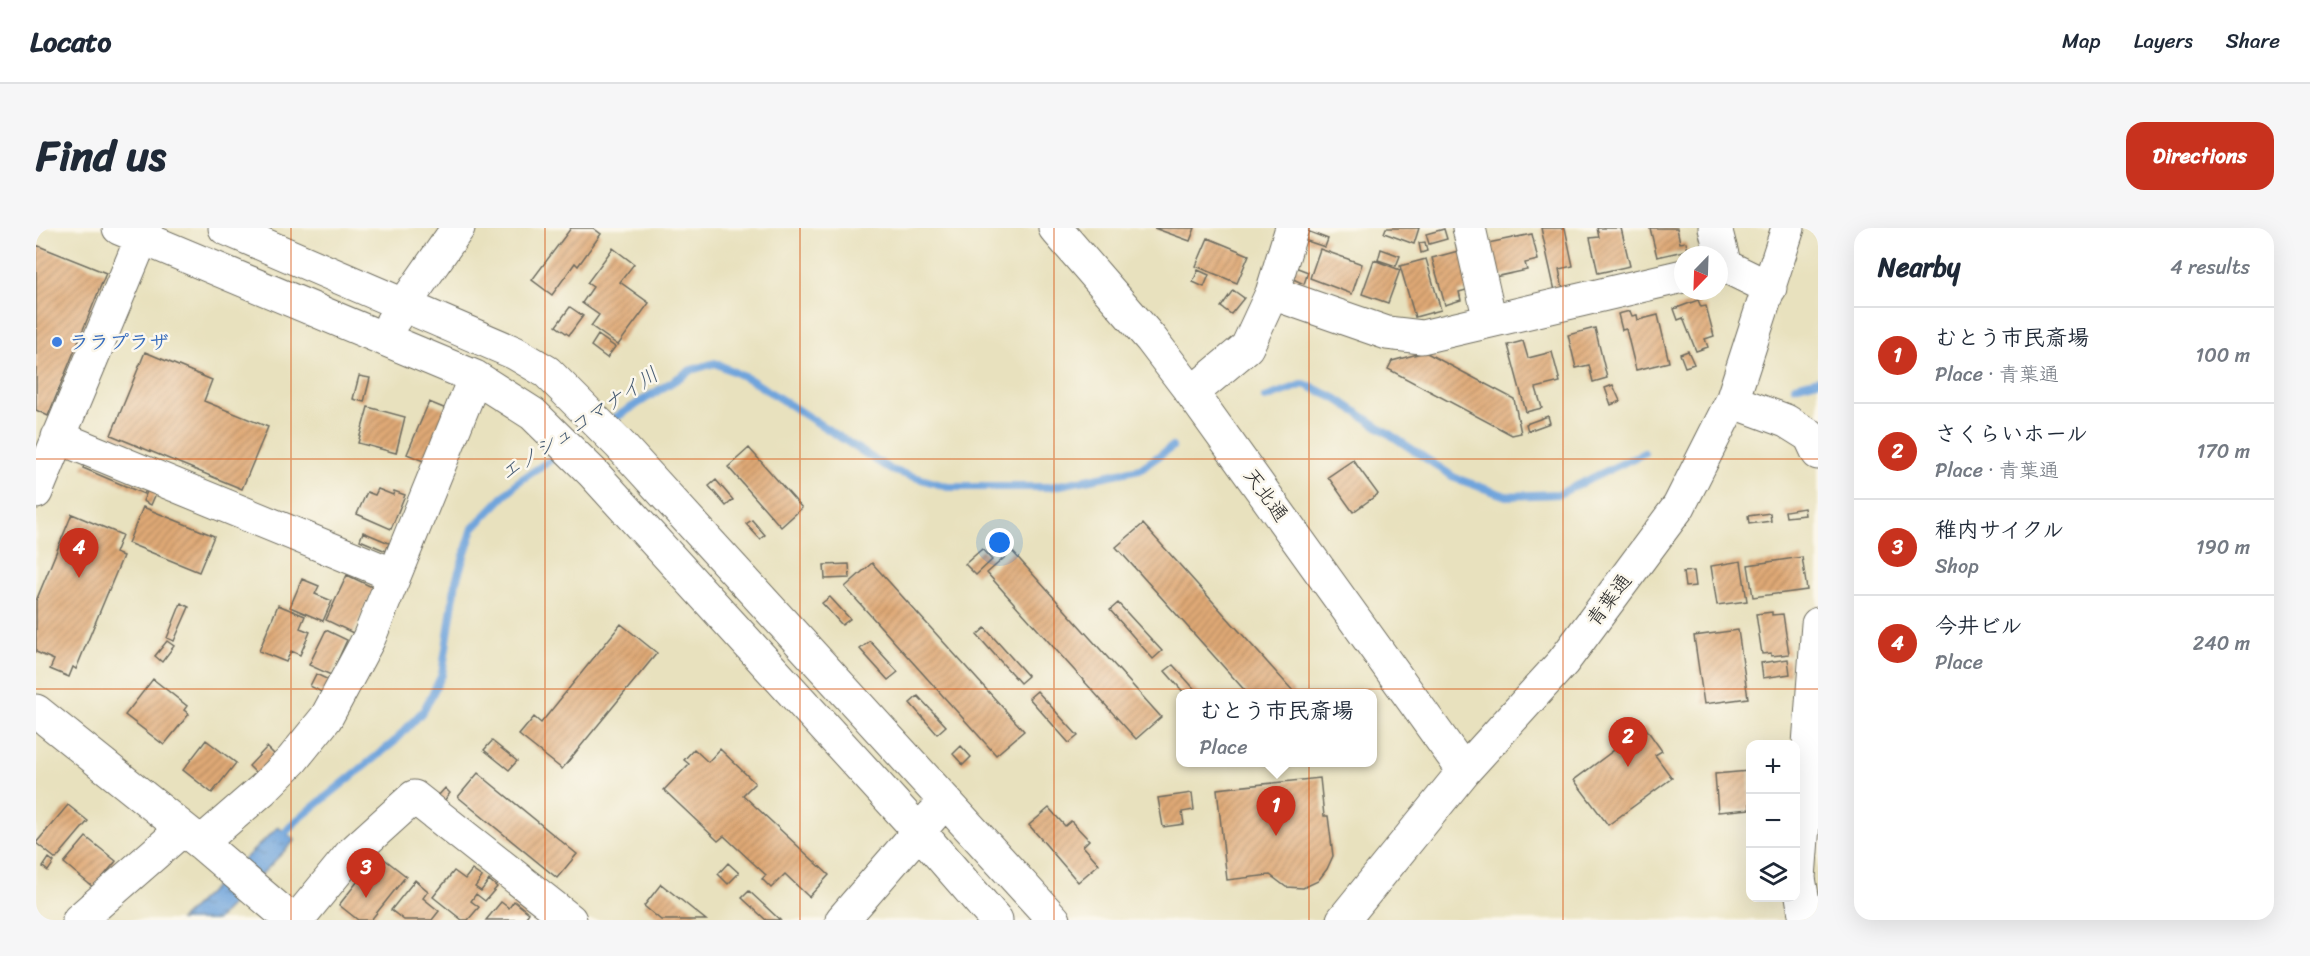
<!DOCTYPE html>
<html lang="en">
<head>
<meta charset="utf-8">
<style>
  :root { --surface:#fff; --page:#f6f6f7; --text:#1f2937; --muted:#747a83; --line:#e0e1e3; --accent:#c8321e }
  body { margin:0; font-family:Sriracha,"Klee One",sans-serif; background:var(--page); color:var(--text) }
  .controls { position:absolute; right:18px; bottom:18px; display:grid; overflow:hidden; border-radius:12px; box-shadow:0 6px 24px #0002 }
  .controls button { width:54px; height:54px; display:grid; place-items:center; padding:0; border:0; border-bottom:2px solid var(--line); background:var(--surface); color:var(--text); font:30px sans-serif }
  .compass { position:absolute; left:1638px; top:18px; width:54px; height:54px; border-radius:50%; background:var(--surface); box-shadow:0 6px 24px #0002; rotate:203deg }
  .you { position:absolute; left:964px; top:315px; width:21px; height:21px; margin:-15px; border:4px solid #fff; border-radius:50%; background:#1a73e8; box-shadow:0 0 0 9px #1a73e833 }
  .badge { display:grid; place-items:center; width:39px; height:39px; border-radius:50%; background:var(--accent); color:#fff; font-size:20px; font-weight:700 }
  .pin { position:absolute; translate:-50% -50px; filter:drop-shadow(0 2px 3px #0008) }
  .pin::after { content:''; position:absolute; top:32px; width:21px; height:18px; background:inherit; clip-path:polygon(0 0,100% 0,50% 100%) }
  .popup { position:absolute; left:1140px; top:461px; width:201px; height:78px; box-sizing:border-box; display:grid; place-content:center; border-radius:12px; background:var(--surface); filter:drop-shadow(0 2px 4px #0005); font-size:20px; white-space:nowrap; color:var(--muted) }
  .popup b { font-size:22px; color:var(--text) }
  .popup::after { content:''; position:absolute; left:50%; top:100%; margin-left:-12px; border:12px solid transparent; border-top-color:var(--surface) }
  .list { margin:0; padding:0; list-style:none }
  h2 { display:flex; justify-content:space-between; align-items:center; height:78px; margin:0; padding:0 24px; font-size:26px }
  h2 small { font-size:20px; font-weight:400; color:var(--muted) }
  .list li { display:grid; grid-template-columns:39px 1fr auto; gap:18px; align-items:center; box-sizing:border-box; height:96px; padding:0 24px; border-top:2px solid var(--line) }
  .list b { display:block; font-size:22px; white-space:nowrap }
  .list p { margin:0; font-size:20px; white-space:nowrap; color:var(--muted) }
  .list em { font-size:20px; font-style:normal; color:var(--muted) }
  .icon { flex:none; width:33px; height:33px; fill:none; stroke:currentColor; stroke-width:2; stroke-linecap:round; stroke-linejoin:round }
  .map { position:relative; flex:none; width:1782px; height:692px; overflow:hidden; border-radius:18px }
  header { display:flex; align-items:center; gap:36px; box-sizing:border-box; height:84px; padding:0 30px; background:var(--surface); border-bottom:2px solid var(--line) }
  header strong { font-size:28px }
  nav { display:flex; gap:33px; margin-inline-start:auto; font-size:21px }
  .intro { display:flex; align-items:center; justify-content:space-between; box-sizing:border-box; height:144px; padding:0 36px }
  h1 { margin:0; font-size:42px }
  .button { padding:15px 27px; border-radius:18px; background:var(--accent); color:#fff; font-size:21px; font-weight:700 }
  main { display:flex; gap:36px; padding:0 36px }
  aside { flex:1; background:var(--surface); border-radius:18px; box-shadow:0 6px 24px #0002 }
  .map>svg:first-child { display:block }
  .water { fill:url(#water-ripples); stroke:#4d6884; stroke-width:1.5 }
  .lines { fill:none; stroke-linecap:round; stroke-linejoin:round }
  .stream { stroke:#6fa4dc; stroke-width:8 }
  .building { fill:url(#building-hatch) }
  .minor-casing { stroke:#6d6b5e; stroke-width:35 }
  .minor { stroke:#fff; stroke-width:33 }
  .grid { fill:none; stroke:#d5540f; stroke-width:1.5; stroke-opacity:0.55 }
  .shop-dot { fill:#3f7fe0; stroke:#fbf7ec; stroke-width:2 }
  .labels { text-anchor:middle; dominant-baseline:central; stroke-width:5; stroke-linejoin:round; paint-order:stroke }
  .shop-label { font-size:20px; font-weight:bold; fill:#366cbe; stroke:#fbf7ec; text-anchor:start }
  .street-label { font-size:20px; fill:#2b2b2b; stroke:#fbf7ec }
  .water-label { font-size:21px; font-style:italic; fill:#465b72; stroke:#fbf7ec }
</style>
</head>
<body>
<header>
<strong>Locato</strong>
<nav><a>Map</a><a>Layers</a><a>Share</a></nav>
</header>
<div class="intro"><h1>Find us</h1><a class="button">Directions</a></div>
<main>
<div class="map">
<svg width="1782" height="692" viewBox="0 0 1782 692">
  <defs>
    <pattern id="water-ripples" width="26" height="14" patternUnits="userSpaceOnUse" patternTransform="scale(1.5)"><rect width="26" height="14" fill="#6fa4dc"/><path d="M2 4q2-2 4 0t4 0M15 11q2-2 4 0t4 0" fill="none" stroke="#5b86b3"/></pattern>
    <pattern id="building-hatch" width="6" height="6" patternUnits="userSpaceOnUse" patternTransform="scale(1.5)"><rect width="6" height="6" fill="#dfa976"/><path d="M-1 1l2-2M0 6l6-6M5 7l2-2" fill="none" stroke="#b58a61"/></pattern>
  </defs>
  <rect width="100%" height="100%" fill="#fbf7ec"/>
  <filter id="ink" filterUnits="userSpaceOnUse"><feTurbulence type="fractalNoise" baseFrequency=".0167" numOctaves="2"/><feDisplacementMap in="SourceGraphic" scale="12" xChannelSelector="R" yChannelSelector="G"/><feConvolveMatrix kernelMatrix="1 2 1 2 8 2 1 2 1" color-interpolation-filters="sRGB"/></filter>
  <filter id="wash" filterUnits="userSpaceOnUse"><feTurbulence type="fractalNoise" baseFrequency=".008" numOctaves="4" result="noise"/><feDisplacementMap in="SourceGraphic" scale="24" xChannelSelector="R" yChannelSelector="G"/><feGaussianBlur stdDeviation="1.35" result="paint"/><feColorMatrix in="noise" values="0 0 0 0 0 0 0 0 0 0 0 0 0 0 0 0 0 1.4 0 .05"/><feComposite in="paint" operator="in"/></filter>
  <g filter="url(#wash)">
    <rect width="100%" height="100%" fill="#e8e1be"/>
    <path class="water" d="M242 599 259 612 181 692H144Z"/>
    <g class="lines">
      <path class="stream" d="M1759 158 1782 152
        M1229 170 1268 156 1301 171 1419 250 1470 268 1523 266 1608 225
        M571 195 655 142 679 135 715 152 855 242 912 259H1014L1104 241 1136 219
        M243 611 259 594 358 514 388 482 406 447 420 353 437 300 482 254 526 224"/>
    </g>
    <g id="blocks">
      <path class="building" d="M535 0H557L565 6 542 38 539 35 516 67 496 52Z
        M1118 0H1159L1154 13Z
        M1350 0H1383L1378 16 1348 5Z
        M1505 0H1529L1537 38 1523 41 1527 61 1519 63Z
        M1561 0H1585L1594 38 1562 45 1554 10 1563 9Z
        M1614 0H1641L1644 15 1650 14 1652 22 1621 29Z
        M1408 1 1411 11 1393 16 1390 6Z
        M1271 3 1292 11 1289 19 1268 12Z
        M1496 6 1502 32 1489 35 1491 42 1454 50 1447 16Z
        M1172 10 1213 27 1201 55 1160 38Z
        M1389 14 1391 23 1385 25 1383 15Z
        M0 17 70 45 12 188 0 182Z
        M577 20 598 36 584 54 613 75 582 117 555 98 563 87 546 75 557 59 551 55Z
        M1284 21 1326 36 1316 66 1274 50Z
        M1345 21 1364 28 1360 38 1342 32Z
        M1426 22 1437 60 1423 64 1425 72 1409 77 1396 30Z
        M1390 31 1405 82 1379 89 1364 38Z
        M1338 32 1364 42 1352 75 1326 66Z
        M1259 39 1272 44 1268 56 1255 50Z
        M1162 42 1173 47 1168 59 1157 54Z
        M1197 62 1208 70 1195 86 1185 79Z
        M1662 72 1665 79 1670 78 1678 108 1669 111 1672 119 1660 123 1647 90 1642 92 1638 81Z
        M534 79 547 88 533 107 520 98Z
        M1594 83 1596 88 1601 87 1602 92 1622 87 1633 134 1600 142 1590 101 1586 102 1582 86Z
        M1559 100 1571 150 1557 154 1553 137 1540 140 1532 107Z
        M562 107 579 119 571 130 555 118Z
        M1487 113 1492 130 1516 124 1524 154 1500 160 1506 180 1490 184 1472 117Z
        M1652 123 1658 136 1649 139 1644 126Z
        M109 124 176 152 168 173 232 199 206 261 75 207Z
        M1389 124 1478 171 1485 205 1476 207 1352 141 1356 133Z
        M323 148 334 150 328 174 317 171Z
        M1577 157 1584 173 1575 177 1569 160Z
        M393 174 415 183 392 235 371 226Z
        M332 179 369 189 360 225 322 215Z
        M1512 188 1514 195 1492 203 1490 196Z
        M713 220 766 280 745 299 692 239Z
        M1317 232 1342 266 1317 284 1292 249Z
        M49 234 111 260 108 266 47 240Z
        M680 252 697 272 690 278 673 258Z
        M113 259 121 263 115 277 107 273Z
        M342 261 357 267 358 263 369 267 355 301 321 286 331 264 339 267Z
        M107 279 178 308 163 344 92 315Z
        M1768 280 1769 287 1750 289 1749 283Z
        M1734 285 1735 293 1713 296 1712 288Z
        M36 286 86 307 79 325 87 328 40 441 37 439 33 449 14 441 18 432 0 424V373Z
        M716 292 729 307 724 311 710 296Z
        M1107 296 1258 464 1257 466H1212L1080 319Z
        M327 304 353 315 350 323 324 312Z
        M946 321 956 332 940 347 929 336Z
        M976 323 1125 489 1100 511 951 345Z
        M1766 329 1771 362 1717 369 1712 337Z
        M1705 333 1711 373 1681 377 1675 338Z
        M836 335 988 503 960 527 809 359Z
        M813 336 814 350 789 351 788 337Z
        M1658 343 1660 358 1649 359 1647 344Z
        M311 347 338 360 317 405 290 392Z
        M266 351 283 358 279 366 296 373 287 393 254 379Z
        M794 369 814 391 806 397 786 375Z
        M145 375 153 379 138 413 131 410Z
        M1082 375 1126 423 1117 431 1074 382Z
        M242 377 269 388 264 400 274 404 264 427 255 423 250 434 223 423Z
        M1736 384V387L1747 386 1753 426 1735 428V425L1726 426 1720 386Z
        M585 396 621 425 526 541 483 507 498 489 505 495Z
        M949 400 992 448 984 455 941 407Z
        M290 402 311 412 295 447 273 437Z
        M1702 402 1712 470 1668 476 1658 408Z
        M131 413 138 418 126 434 119 428Z
        M834 413 862 444 852 452 824 421Z
        M1752 431 1754 446 1727 450 1725 435Z
        M1137 437 1163 466H1149L1129 443Z
        M280 446 297 454 291 467 274 458Z
        M117 451 151 478 148 482 153 486 128 517 89 487Z
        M1001 463 1042 508 1033 515 993 470Z
        M882 468 910 498 901 506 874 475Z
        M1609 499 1626 523 1619 527 1636 550 1572 597 1538 552Z
        M170 512 200 535 176 565 147 542Z
        M456 513 481 533 473 542 448 522Z
        M925 518 935 529 927 537 917 526Z
        M231 519 240 528 222 547 213 538Z
        M658 521 672 534 684 521 719 555 707 567 793 647 773 669 749 646 735 660 726 651 730 647 688 608 682 613 628 562 653 536 648 532Z
        M1713 543 1714 581 1682 584 1679 546Z
        M442 545 541 626 521 650 422 569Z
        M1284 550 1288 588H1292L1297 628 1291 641 1282 653 1267 660 1250 659 1234 647 1191 652 1181 561Z
        M409 560 414 565 408 573 402 568Z
        M1156 565 1158 582 1146 584 1148 596 1127 599 1122 570Z
        M32 577 52 593 20 631 0 615Z
        M1013 580 1029 598 1035 593 1053 612 1047 618 1063 636 1042 654 993 597Z
        M50 609 80 633 58 660 28 635Z
        M13 630 18 634 12 643 7 639Z
        M347 630 370 648 335 692H322L303 677 333 639 337 642Z
        M692 635 703 645 692 656 682 646Z
        M436 642 446 649 439 659 445 663 453 652 461 659 449 673 440 666 435 673 443 679 432 692H426L397 669 418 643 429 651Z
        M379 652 392 663 387 670 403 683 396 692H368L355 682Z
        M625 656 670 692H625L608 678Z
        M713 663 744 692H730L706 670Z
        M478 673 493 685 488 692H450L465 674 473 680Z"/>
    </g>
  </g>
  <g filter="url(#ink)">
    <use href="#blocks" fill-opacity="0" stroke="#6d6b5e" stroke-width="1.5"/>
    <g class="lines">
      <g class="minor-casing">
        <path id="minor" d="M83 0 439 149 497 186 556 244 882 602 960 692
          M189 0 479 125 511 144 584 217 1018 692
          M1019 0 1115 111 1156 165 1428 543
          M1256 0 1236 65 1351 105 1386 109 1647 48
          M1433 0 1454 93
          M1679 0 1689 38 1734 60
          M356 94 422 0
          M1156 165 1211 119 1236 65
          M1696 173 1750 193 1774 208 1782 225
          M22 209 358 347
          M0 264 110 0
          M0 483 165 615 255 692
          M165 615 226 562 256 532 290 490 333 410 439 149
          M43 692 147 601
          M261 692 315 626 378 569 534 692
          M806 692 897 587
          M1307 692 1428 543 1527 434 1643 278 1696 173 1752 0
          M1770 692 1763 650 1782 396"/>
      </g>
      <use href="#minor" class="minor"/>
    </g>
  </g>
  <path class="grid" d="M255 0V692M509 0V692M764 0V692M1018 0V692M1273 0V692M1527 0V692M0 231H1782M0 461H1782"/>
  <circle class="shop-dot" cx="21" cy="114" r="6"/>
  <g class="labels">
    <g class="shop-label">
      <text x="33" y="114">ララプラザ</text>
    </g>
    <g class="street-label">
      <text transform="translate(1230 267) rotate(54)">天北通</text>
      <text transform="translate(1573 372) rotate(-53)">青葉通</text>
    </g>
    <g class="water-label">
      <text transform="translate(543 196) rotate(-34)">エノシュコマナイ川</text>
    </g>
  </g>
</svg>
<div class="controls">
<button>+</button>
<button>−</button>
<button><svg class="icon" aria-label="layers" viewBox="0 0 24 24"><path d="M12 4l9 5-9 5-9-5zM3 14l9 5 9-5"/></svg></button>
</div>
<svg class="compass" viewBox="-18 -18 36 36"><path d="M0-13l5 13h-10z" fill="#e53935"/><path d="M0 13l5-13h-10z" fill="#747a83"/></svg>
<div class="you"></div>
<div class="pin badge" style="left:1240px;top:608px">1</div>
<div class="popup"><b>むとう市民斎場</b>Place</div>
<div class="pin badge" style="left:1592px;top:539px">2</div>
<div class="pin badge" style="left:330px;top:670px">3</div>
<div class="pin badge" style="left:43px;top:350px">4</div>
</div>
<aside>
<h2>Nearby<small>4 results</small></h2>
<ul class="list">
<li><span class="badge">1</span><div><b>むとう市民斎場</b><p>Place · 青葉通</p></div><em>100 m</em></li>
<li><span class="badge">2</span><div><b>さくらいホール</b><p>Place · 青葉通</p></div><em>170 m</em></li>
<li><span class="badge">3</span><div><b>稚内サイクル</b><p>Shop</p></div><em>190 m</em></li>
<li><span class="badge">4</span><div><b>今井ビル</b><p>Place</p></div><em>240 m</em></li>
</ul>
</aside>
</main>
</body>
</html>
